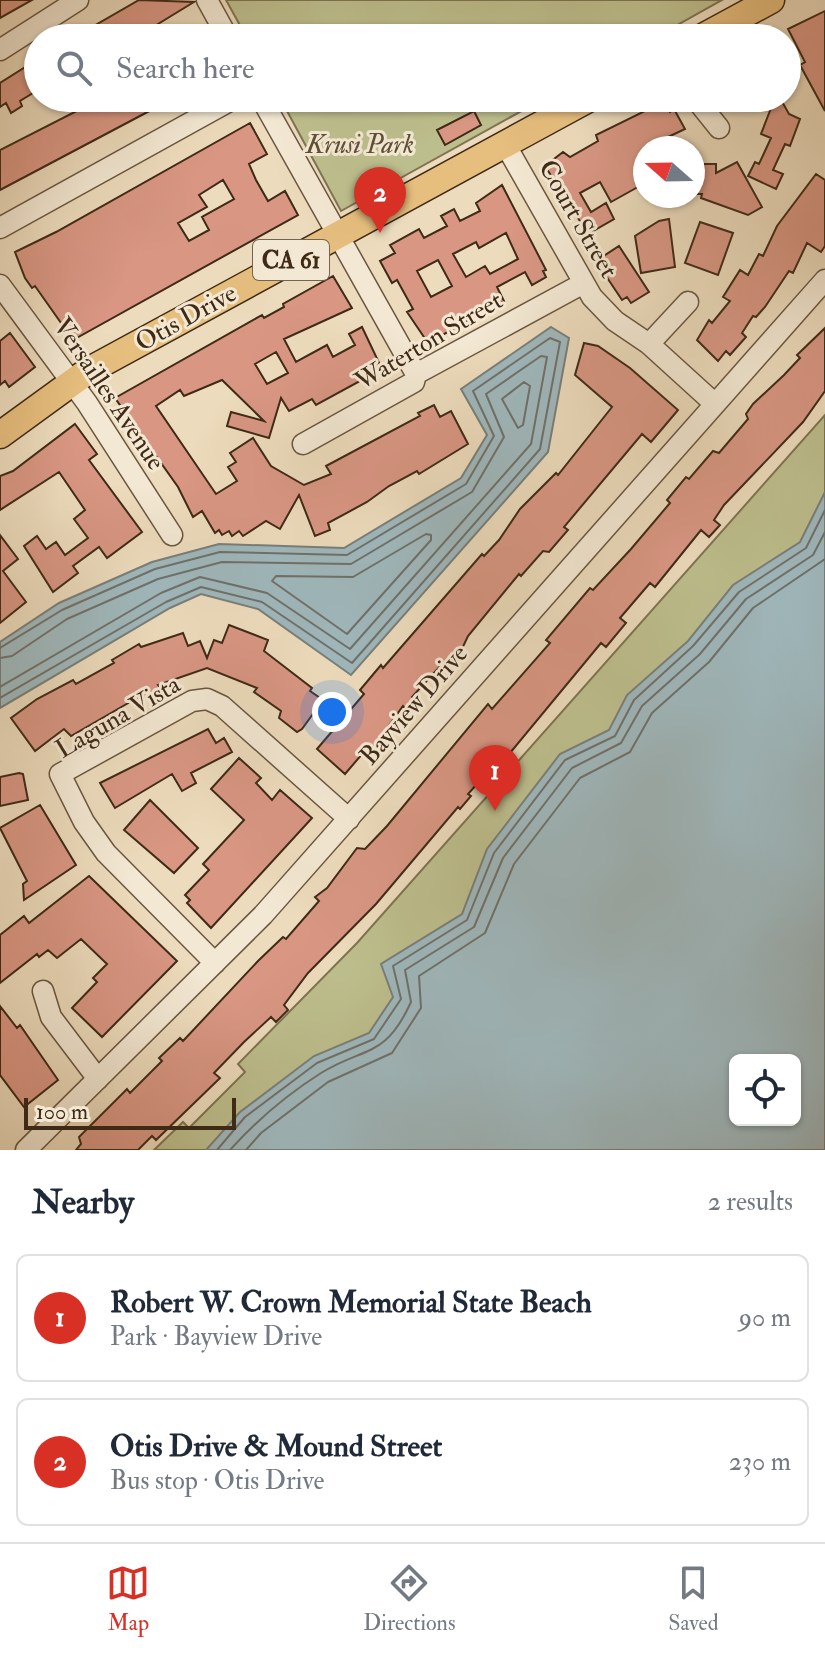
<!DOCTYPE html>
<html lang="en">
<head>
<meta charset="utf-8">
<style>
  :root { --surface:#fff; --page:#f6f6f7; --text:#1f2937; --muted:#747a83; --line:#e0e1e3; --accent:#d93025 }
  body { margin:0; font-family:"IM FELL Double Pica",serif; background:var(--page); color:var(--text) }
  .controls { position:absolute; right:24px; bottom:24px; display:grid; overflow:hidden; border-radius:12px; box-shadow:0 2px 6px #0004 }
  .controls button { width:72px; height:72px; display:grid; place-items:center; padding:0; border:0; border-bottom:2px solid var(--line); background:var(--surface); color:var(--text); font:40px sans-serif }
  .compass { position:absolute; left:633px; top:136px; width:72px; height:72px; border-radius:50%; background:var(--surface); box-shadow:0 2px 6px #0004; rotate:290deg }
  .scale { position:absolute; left:24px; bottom:20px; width:212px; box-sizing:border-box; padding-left:8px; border:4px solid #3f2a16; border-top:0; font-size:22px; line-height:28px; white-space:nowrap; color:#3f2a16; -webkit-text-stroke:6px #f3e8d3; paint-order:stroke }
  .you { position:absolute; left:332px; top:712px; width:28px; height:28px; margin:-20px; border:6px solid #fff; border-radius:50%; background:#1a73e8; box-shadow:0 0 0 12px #1a73e833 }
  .badge { display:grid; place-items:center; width:52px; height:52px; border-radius:50%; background:var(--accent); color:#fff; font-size:26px; font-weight:700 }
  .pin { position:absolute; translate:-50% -66px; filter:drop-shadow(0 2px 4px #0008) }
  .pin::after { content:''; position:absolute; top:42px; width:28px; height:24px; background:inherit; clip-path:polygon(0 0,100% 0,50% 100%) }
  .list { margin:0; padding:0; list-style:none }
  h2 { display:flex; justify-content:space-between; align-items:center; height:104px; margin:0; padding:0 32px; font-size:34px }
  h2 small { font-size:26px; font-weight:400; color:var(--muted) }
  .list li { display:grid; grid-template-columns:52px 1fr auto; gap:24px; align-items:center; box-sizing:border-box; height:128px; margin:0 16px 16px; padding:0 16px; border:2px solid var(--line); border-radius:12px }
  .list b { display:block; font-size:30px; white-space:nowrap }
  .list p { margin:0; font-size:26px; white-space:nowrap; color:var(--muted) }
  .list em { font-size:26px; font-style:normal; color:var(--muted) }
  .icon { flex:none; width:44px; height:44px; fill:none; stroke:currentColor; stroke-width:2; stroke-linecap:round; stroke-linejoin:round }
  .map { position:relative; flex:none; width:825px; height:1150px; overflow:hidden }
  .search { position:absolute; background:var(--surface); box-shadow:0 2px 6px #0004; left:24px; right:24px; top:24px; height:88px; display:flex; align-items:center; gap:20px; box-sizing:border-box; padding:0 28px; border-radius:44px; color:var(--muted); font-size:30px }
  .sheet { height:392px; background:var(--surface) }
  nav { display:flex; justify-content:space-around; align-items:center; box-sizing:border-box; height:112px; border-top:2px solid var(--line); background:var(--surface); font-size:22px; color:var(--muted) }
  nav a { display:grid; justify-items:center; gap:4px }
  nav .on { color:var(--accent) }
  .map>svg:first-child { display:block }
  .green { fill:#bdbe8d; stroke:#7e7452; stroke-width:2; fill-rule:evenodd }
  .water { fill:#9fb8bd; stroke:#797f7a; stroke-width:2; fill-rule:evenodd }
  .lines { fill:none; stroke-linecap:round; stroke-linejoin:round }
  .shore { stroke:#6f716a; stroke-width:2 }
  .building { fill:#d89683; stroke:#3f2a16; stroke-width:2; fill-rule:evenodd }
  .minor-casing { stroke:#6a5640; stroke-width:23 }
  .major-casing { stroke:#3f2a16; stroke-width:29 }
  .minor { stroke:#f3e8d3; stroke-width:20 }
  .major { stroke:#e6be7e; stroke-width:26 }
  .labels { text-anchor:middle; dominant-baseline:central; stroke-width:6; stroke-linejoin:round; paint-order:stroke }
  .shield { fill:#f3e8d3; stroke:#75634f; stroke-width:2 }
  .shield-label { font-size:24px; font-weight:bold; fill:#3f2a16 }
  .park-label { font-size:26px; font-style:italic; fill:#5e4f34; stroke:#f3e8d3 }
  .street-label { font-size:26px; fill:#3f2a16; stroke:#f3e8d3 }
</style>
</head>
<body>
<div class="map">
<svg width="825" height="1150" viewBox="0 0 825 1150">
  <rect width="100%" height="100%" fill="#ecdbbc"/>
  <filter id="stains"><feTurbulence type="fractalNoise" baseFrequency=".0025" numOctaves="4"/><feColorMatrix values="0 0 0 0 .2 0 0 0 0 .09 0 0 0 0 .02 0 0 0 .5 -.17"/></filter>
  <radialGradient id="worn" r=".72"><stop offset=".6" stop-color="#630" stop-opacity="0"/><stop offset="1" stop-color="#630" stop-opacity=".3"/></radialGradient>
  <path class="green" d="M226 0H722L654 38H247Z
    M280 98H545L341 211Z
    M825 415V983L781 966 825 1150H154L183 1122 189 1128 245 1072 238 1064 357 943ZM735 1060H795V1120H735Z"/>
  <path class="water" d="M551 327 569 338 548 452 351 675 258 609 201 594 170 608 0 708V642L59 603 152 562 219 544 344 548 461 478 487 435 461 389Z
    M825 492V1150H206L240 1112 314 1056 369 1033 393 997 381 964 462 914 487 849 560 754 609 730 627 695 688 641 733 585 800 542ZM795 1060V1120H735V1060Z"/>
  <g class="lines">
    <path class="shore" d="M524 382 530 386 523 425 518 428 502 399Z
      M426 534 431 535V540L347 634 272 581 276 576 353 577Z
      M0 648 62 610 155 569 220 552 347 555 466 484 494 436 473 391 550 338 560 342 540 449 352 663 262 602 201 587 166 602 0 698
      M0 658 12 656 67 619 158 579 222 562 351 564 472 492 504 437 486 394 541 356 547 357 531 444 350 649 267 593 200 577 161 593 0 687
      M217 1150 245 1117 317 1063 374 1039 401 999 393 966 467 920 494 853 565 760 615 736 634 700 693 646 739 592 806 548 825 510
      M230 1150C256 1121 288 1094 321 1073 365 1046 385 1059 411 1002L405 970 474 927 503 858 572 768 621 743 642 706 700 654 746 599 813 555 825 532
      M246 1150 261 1133 328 1082 392 1053 421 1008 419 976 485 933 514 864 580 778 630 752 652 713 709 662 753 608 825 559"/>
  </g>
  <path class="building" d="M0 0H32L0 18Z
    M139 0 194 2 135 38H73Z
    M825 11V111L800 65 805 62 788 29Z
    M38 59V90L20 101 22 106 11 113 6 103 0 107V83Z
    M102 98H174L0 190V150Z
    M750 98H780L789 114 800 119 790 146 785 144 773 170 783 174 776 189 748 176 755 162 759 164 771 138 761 134 771 108 750 103Z
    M665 101 670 112 674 109 685 129 645 148V183L611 202 600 182 580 193 591 212 606 203 614 219 588 234 545 166 563 152 570 157 598 141 596 135Z
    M474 111 481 125 445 145 437 130Z
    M250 123 267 154 249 164 256 180 268 201 285 191 298 215 73 340 35 286 32 288 25 278 15 252 56 232ZM223 180 234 199 202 217 209 230 189 241 178 223 207 207 199 195Z
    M737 162 762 207 748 215 701 198 702 194H693V176H700V164H716V173Z
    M816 174 825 180V246L821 252 807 243 793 273 789 271 765 307 756 317 753 316 742 333 746 337 730 355 726 351 718 361 697 340 709 320 712 323 730 301 723 297 740 270 748 275 759 254 763 256 777 226Z
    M502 185 546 270 543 271 546 277 532 285 525 272 497 287 504 301 428 343 407 312 413 309 397 280 392 283 380 261 395 253 390 245 419 229 424 238 447 226 441 216 454 209 460 221 480 211 476 203ZM506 233 518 259 490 274 485 266 466 277 453 254 476 242 479 248ZM438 260 452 286 431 297 417 271Z
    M669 219 675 267 641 273 635 236 659 221Z
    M700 222 733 233 718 275 685 263Z
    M619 246 649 292 631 303 627 297 622 300 596 261Z
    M333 276 352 308 284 339 296 362 327 345 333 357 355 345 349 334 362 327 382 369 316 405 312 399 289 411 281 398 269 438 227 426 231 412 264 421 222 380 184 396 180 390 156 406 216 494 237 481 228 467 236 462 230 453 253 438 271 466 304 485 331 474 326 466 420 416 418 413 434 405 440 417 451 411 468 444 419 474 417 471 389 486 367 502 328 523 330 530 315 536 299 495 280 529 266 521 243 536 239 531 232 536 229 531 222 535 219 530 215 533 202 511 193 517 178 487 115 398 262 315 264 318 284 307 283 304ZM276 352 288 373 267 384 255 364Z
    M825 328V391L803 422 724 505 714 520 720 525 709 537 701 530 655 587 650 583 620 618 626 623 606 647 601 643 505 759 502 756 468 794 471 796 460 809 458 807 376 904 308 973 284 1005 288 1010 276 1022 271 1017 244 1042 214 1073 220 1078 156 1140 152 1136 138 1150H76L81 1144 79 1137 127 1089 130 1093 162 1061 159 1058 180 1038 183 1041 258 961 283 937 286 939 319 901 315 897 327 888 357 848 365 849 387 826 488 704 492 709 550 643 546 640 590 588 593 590 631 549 670 503 667 500 686 477 689 479 713 451 719 453 748 419 746 414 753 404 784 375 800 358 797 355Z
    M10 333 35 367 9 387 5 381 0 385V341Z
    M584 343 598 346 630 368 678 410 651 442 642 434 564 527 568 530 549 552 543 551 521 576 519 574 468 636 461 651 453 661 447 659 432 675 412 697 417 702 409 711 403 706 372 749 369 746 345 774 317 749 364 694 360 690 381 665 383 668 482 554 484 556 499 540 520 509 556 473 558 475 612 407 575 375Z
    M75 424 97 454 89 460 142 532 107 558 99 547 73 566 78 573 53 592 24 546 37 536 46 549 56 542 65 555 88 538 74 519 85 510 59 472 0 510V476L13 471Z
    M0 535 18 559 3 571 26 602 0 623Z
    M229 625 268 640 264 651 312 688 310 691 323 700 302 729 297 732 279 718 281 711 254 692 257 688 207 668 158 685 161 689 139 701 137 698 71 736 64 729 35 751 11 718 37 699 73 680 76 684 114 663 112 660 139 644 141 647 183 633 188 646 200 641 207 658 214 640 222 643Z
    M208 729 216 743 224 738 232 752 191 773 196 783 182 791 172 774 115 808 100 783Z
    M239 758 261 778 256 783 272 800 280 790 312 818 211 928 187 903 190 900 185 895 209 870 203 864 244 820 211 789Z
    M19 773 23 774 28 800 0 806V777Z
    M150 800 198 848 174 873 124 830Z
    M40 805 76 865 24 900 23 884 27 881 0 828Z
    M89 876 177 961 102 1037 72 1008 97 982 93 978 107 964 81 939 57 958 48 950 39 957 37 954 0 983V935L24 916 29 923Z
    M0 1006 17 1028 20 1025 58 1080 24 1107 0 1075Z"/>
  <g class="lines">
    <g class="minor-casing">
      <path id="minor" d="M207 0 228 38
        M0 50 78 0
        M261 98 416 374
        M695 98 719 128
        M505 144 592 297 615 321 649 344 715 404
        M0 228 235 98
        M0 285 87 403 172 535
        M649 344 688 302
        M303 444 414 382 416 374 582 284
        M215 963 106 853 84 822 60 774 192 701 207 699 222 706 349 819
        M43 991 51 1017 98 1079
        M26 1150 263 915 825 280"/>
    </g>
    <g class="major-casing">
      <path id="major" d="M701 38 771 0
        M0 435 88 371 590 98"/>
    </g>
    <use href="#minor" class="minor"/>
    <use href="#major" class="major"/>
  </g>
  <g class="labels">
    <rect class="shield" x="253" y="240" width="76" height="40" rx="6"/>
    <g class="shield-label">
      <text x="291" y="260">CA 61</text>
    </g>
    <g class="park-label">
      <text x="360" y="145">Krusi Park</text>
    </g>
    <g class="street-label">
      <text transform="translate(578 219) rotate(60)">Court Street</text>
      <text transform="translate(186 318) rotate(-29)">Otis Drive</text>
      <text transform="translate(429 341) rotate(-31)">Waterton Street</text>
      <text transform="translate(109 394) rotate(56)">Versailles Avenue</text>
      <text transform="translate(414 705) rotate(-49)">Bayview Drive</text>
      <text transform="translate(118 717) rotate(-30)">Laguna Vista</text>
    </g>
  </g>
  <rect width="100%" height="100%" filter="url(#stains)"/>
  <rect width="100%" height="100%" fill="url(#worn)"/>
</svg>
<div class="controls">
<button><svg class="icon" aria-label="locate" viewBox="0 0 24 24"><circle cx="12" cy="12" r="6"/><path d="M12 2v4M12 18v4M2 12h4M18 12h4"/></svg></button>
</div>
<svg class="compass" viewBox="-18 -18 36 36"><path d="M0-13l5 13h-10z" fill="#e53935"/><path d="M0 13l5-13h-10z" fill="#747a83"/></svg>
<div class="scale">100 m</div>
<div class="you"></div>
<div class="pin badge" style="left:495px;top:811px">1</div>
<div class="pin badge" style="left:380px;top:233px">2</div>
<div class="search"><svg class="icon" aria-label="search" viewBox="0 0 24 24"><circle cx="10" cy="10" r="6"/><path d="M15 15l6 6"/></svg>Search here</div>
</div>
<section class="sheet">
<h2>Nearby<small>2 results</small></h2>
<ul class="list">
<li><span class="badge">1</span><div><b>Robert W. Crown Memorial State Beach</b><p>Park · Bayview Drive</p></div><em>90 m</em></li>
<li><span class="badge">2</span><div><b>Otis Drive &amp; Mound Street</b><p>Bus stop · Otis Drive</p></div><em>230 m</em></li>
</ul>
</section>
<nav>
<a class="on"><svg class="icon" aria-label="map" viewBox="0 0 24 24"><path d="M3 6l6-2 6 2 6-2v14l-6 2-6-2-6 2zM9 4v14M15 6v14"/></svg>Map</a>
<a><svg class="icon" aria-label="directions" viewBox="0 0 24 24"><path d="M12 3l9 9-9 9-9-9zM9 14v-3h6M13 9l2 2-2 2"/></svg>Directions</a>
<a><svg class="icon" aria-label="saved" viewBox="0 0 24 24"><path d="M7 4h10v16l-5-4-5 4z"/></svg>Saved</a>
</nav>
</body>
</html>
